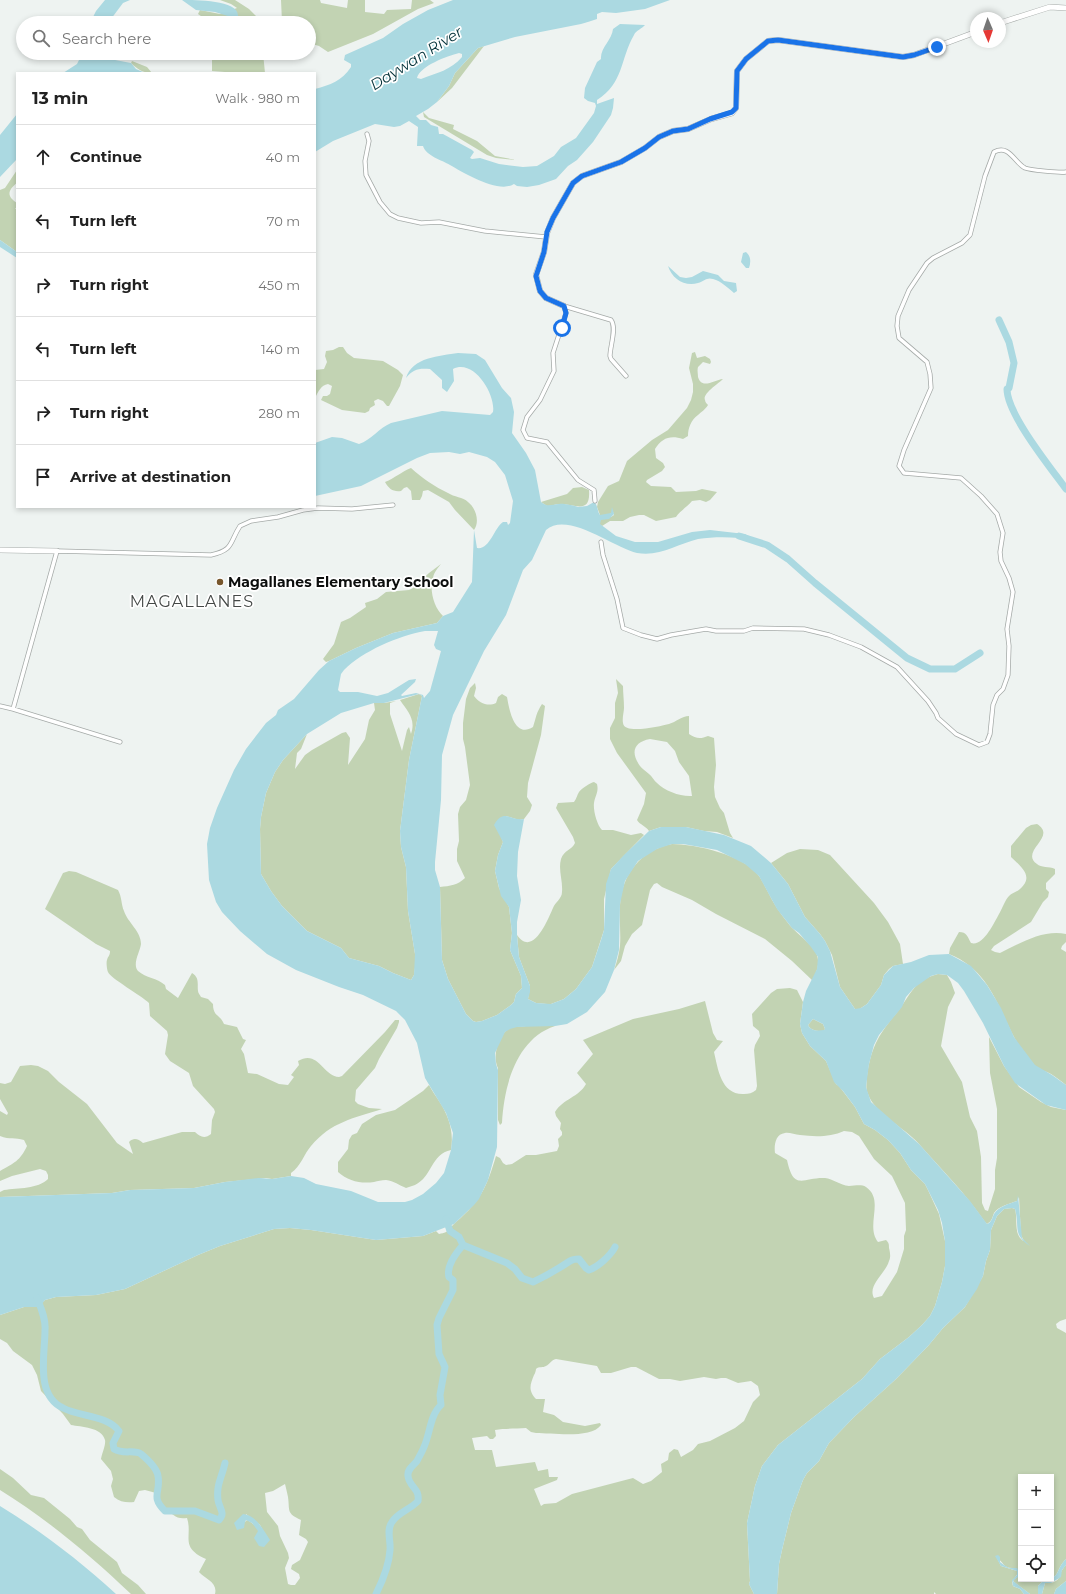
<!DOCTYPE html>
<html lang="en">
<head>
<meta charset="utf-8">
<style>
  :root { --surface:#fff; --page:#f6f6f6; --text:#222; --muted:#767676; --line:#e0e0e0 }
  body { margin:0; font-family:Montserrat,sans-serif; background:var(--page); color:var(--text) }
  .controls { position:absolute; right:12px; bottom:12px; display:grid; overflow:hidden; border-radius:0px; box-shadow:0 2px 6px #0003 }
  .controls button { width:36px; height:36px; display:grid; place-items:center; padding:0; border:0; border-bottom:1px solid var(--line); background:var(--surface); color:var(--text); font:20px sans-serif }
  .compass { position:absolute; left:970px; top:12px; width:36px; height:36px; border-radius:50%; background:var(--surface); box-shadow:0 2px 6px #0003; rotate:178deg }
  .stop { position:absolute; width:12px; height:12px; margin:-9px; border:3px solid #1a73e8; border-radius:50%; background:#fff }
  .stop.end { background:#1a73e8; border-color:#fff; box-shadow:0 1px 4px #0008 }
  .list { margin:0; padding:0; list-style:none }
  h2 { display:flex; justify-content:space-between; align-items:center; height:52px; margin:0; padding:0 16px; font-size:17px }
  h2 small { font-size:13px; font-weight:400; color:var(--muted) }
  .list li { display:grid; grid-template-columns:26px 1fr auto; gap:12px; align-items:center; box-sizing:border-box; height:64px; padding:0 16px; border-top:1px solid var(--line) }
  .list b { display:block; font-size:15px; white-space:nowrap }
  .list em { font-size:13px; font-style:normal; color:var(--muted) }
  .icon { flex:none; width:22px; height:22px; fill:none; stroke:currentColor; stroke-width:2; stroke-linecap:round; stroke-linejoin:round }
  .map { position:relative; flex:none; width:1066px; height:1594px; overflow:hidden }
  .search { position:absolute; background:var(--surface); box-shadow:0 2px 6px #0003; left:16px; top:16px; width:300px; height:44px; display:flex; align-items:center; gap:10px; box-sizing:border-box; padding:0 14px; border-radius:22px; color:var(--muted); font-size:15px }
  .panel { position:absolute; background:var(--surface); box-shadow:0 2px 6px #0003; left:16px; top:72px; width:300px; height:436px; border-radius:0px }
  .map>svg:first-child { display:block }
  .green { fill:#c2d3b3; fill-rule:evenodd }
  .water { fill:#abd9e1; fill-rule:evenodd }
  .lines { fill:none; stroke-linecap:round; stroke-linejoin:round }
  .river { stroke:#abd9e1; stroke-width:7 }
  .street-casing { stroke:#a5aaa8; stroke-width:5 }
  .secondary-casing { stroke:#a5aaa8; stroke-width:6 }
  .street { stroke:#fff; stroke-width:3.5 }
  .secondary { stroke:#fff; stroke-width:5 }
  .route { stroke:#1a73e8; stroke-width:5 }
  .poi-dot { fill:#78572d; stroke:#fff; stroke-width:1.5 }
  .labels { text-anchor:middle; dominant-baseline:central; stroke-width:3.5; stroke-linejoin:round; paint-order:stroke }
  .poi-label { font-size:14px; font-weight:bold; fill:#0c0e0d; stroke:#fff; text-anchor:start }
  .water-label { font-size:15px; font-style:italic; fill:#06343b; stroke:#fff }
  .quarter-label { font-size:16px; letter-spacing:1px; fill:#444846; stroke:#fff }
</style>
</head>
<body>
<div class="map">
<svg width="1066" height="1594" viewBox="0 0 1066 1594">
  <rect width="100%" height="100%" fill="#eef3f1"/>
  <path class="green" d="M220 0H235L249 9 258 18 270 19 282 22 281 0H320L321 3 347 8 348 0H365V12L384 14 387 10 411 9 412 0H430L434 3 418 9 373 34 328 52 319 46 309 43V23H211L198 14 200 10 220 14 237 8 231 4Z
    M484 46 452 88 437 102 449 86 455 73 478 48Z
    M212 53H263L265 73H238L212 71Z
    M132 61 147 67 152 73C143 73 137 69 131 63Z
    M423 112 429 118 454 125 453 129 477 141 495 156 516 160 496 158 487 155 424 117Z
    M17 170V183C8 190 6 196 17 203V208H15L17 210V252L0 240V190L5 188Z
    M339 347H343L347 353 354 358 383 361 398 370 403 375 400 386 389 406H387L383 401 378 399 374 401 375 405 370 408 369 411 365 413 342 410 321 400 323 396H327L330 394 332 386 328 384C321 385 318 392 315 398V370L324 369 327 362 325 356 326 351 333 350Z
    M695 352 697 358 705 356 710 359 711 362 710 364 703 362 698 367C697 371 698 373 698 377 702 390 714 380 723 379 719 383 702 394 705 400 705 402 707 404 708 405 705 410 702 411 698 415 691 420 688 428 688 436L683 439C670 435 662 438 655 449L656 458 663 463 665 467 662 471 647 480 646 482 651 486 671 487 676 492 696 491 702 489 717 492 710 500 706 502 700 500 692 501C687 507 680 511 676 517L656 521 644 515H639L630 517 623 521H610L602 526 599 524 601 518 611 517 614 515 613 512 608 515H600L597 507 598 502 608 486 619 481 627 461 652 440 668 430 687 408 691 400 693 392V384L689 368 692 353Z
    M411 468C422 478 435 487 448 493 454 497 463 497 468 502 476 508 480 522 474 530L455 510 449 502 428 490 423 491 422 496 420 500H412L411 491 407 487 404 488 401 491C393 492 389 489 385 482 395 478 401 472 411 468Z
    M582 487 589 490C591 516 573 503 560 504 555 504 552 506 547 506L541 502 567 494 573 488Z
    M441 564C438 568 434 572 433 578 429 590 434 608 443 616L437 623 393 633 356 648 329 661 326 662 323 659 334 644 341 622 350 618 366 607 365 603 377 599 386 592 409 590 413 588 429 573Z
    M616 679 623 686C623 693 624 700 624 708 624 712 622 718 623 723 624 735 661 726 669 724 676 722 682 716 689 716V734C696 739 701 739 708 736L714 738 716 765 714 787 715 797 720 808 724 813 730 833 733 838 717 832 704 831 686 827H661L649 831C646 826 640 825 637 820L644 804 646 793 617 753 610 739V728L615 718V703L618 693ZM650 739 667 742 675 751 679 762 689 776 692 796C681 797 665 791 657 783 654 781 652 776 649 774 646 771 642 769 640 766 630 752 634 742 650 739Z
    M475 683 476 688 474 696C479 703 488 707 496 703L498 697 502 694 507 697C509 708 514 739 533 727 536 718 536 713 542 704L545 706 541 735 528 783 527 797 532 805 530 811 524 819 519 820 506 816 501 837 503 842 498 855 495 871 499 888 509 907 512 933 510 950 521 976 522 988 516 994 514 1002 511 1005 497 1015 482 1021 476 1022 473 1021 466 1014 448 979 442 960 440 887C450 886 458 885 465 878L457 861V849L459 841 458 814 460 807 466 800 470 785 465 747 463 739V723L466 699 470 688Z
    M419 694 422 696 409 760 400 831 401 847 406 867 408 911 415 954V968L414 975 411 980 393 973 379 966 349 958 341 948 307 931 282 906 271 891 261 874 260 829 261 817 266 793 275 772 283 760 307 734 301 749 297 753 295 769 305 755 312 750 342 733 346 732 350 738 348 765 365 739 369 720 375 710 374 703H384L396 701 390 703V714L402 751 407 730 409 727 411 734C416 719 408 712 400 700Z
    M594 782 597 784C599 792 595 796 594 803 593 810 597 825 602 830H613L631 835 641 833 644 835 611 869 604 899V930L592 967 576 989 564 999 551 1004H547L536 1003 528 999 530 986 519 957 517 935C533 958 548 919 553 908 555 902 562 899 562 892 563 881 558 870 561 859 564 850 572 850 575 843L573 837 556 808 558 803 574 802C577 798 577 795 579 792 581 789 590 783 594 782Z
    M1037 824C1058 837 1019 851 1037 864 1041 868 1049 866 1055 869V874L1046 883V889L1049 892 1048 897 1043 902 1031 922 994 946 991 950 995 952 1000 953C1020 943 1044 929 1066 934V942L1062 946 1061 949 1066 952V1085C1061 1081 1056 1077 1051 1074 1046 1071 1039 1070 1035 1066 999 1031 1002 975 949 954L950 948 959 932C967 932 967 936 971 943 983 947 994 923 999 914 1002 909 1005 900 1009 896 1012 893 1017 892 1020 889 1035 876 1020 866 1011 857V846L1026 828 1031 825Z
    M672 844C695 844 745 855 759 876 762 880 765 887 768 892 773 903 780 913 788 923 795 933 818 947 818 960 819 968 815 974 813 981L792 961 765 939 716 914 692 900 662 887 657 883 654 884 650 890 642 925 632 934 625 946 621 961 614 970C617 962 619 954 620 946 621 932 619 919 620 905 622 874 641 850 672 844Z
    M800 849 818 850 830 855 874 903 888 922 900 944 903 964 893 966 889 969 884 975 881 985 867 1004 858 1010 855 1009 840 987 832 955 825 941 820 934 805 917 788 884 771 863 787 853Z
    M69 871 76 872 118 890C122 897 121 904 124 911 128 923 141 931 141 944 140 952 132 964 138 971 146 978 157 978 165 985L166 989 178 998 192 973C200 978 197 984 198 991 198 993 200 995 201 997L208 999 213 1004C213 1017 220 1014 224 1024L237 1027 243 1039 246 1040 241 1049 244 1054 248 1073 257 1074 279 1084 288 1085 294 1077 291 1075 299 1065 298 1061C318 1049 323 1076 339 1077L342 1076 385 1032 395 1020H399V1022L397 1028 379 1059 375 1068 356 1090 355 1101 358 1104 369 1108 382 1109C354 1118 331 1122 311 1146 304 1154 301 1166 291 1173V1176L272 1179 266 1178 225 1182 194 1188 130 1190 112 1193 0 1197V1192L4 1190C18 1188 38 1189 48 1179V1175L46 1171 40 1169 12 1176 0 1181V1171C14 1163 20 1161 27 1146L24 1140C15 1137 10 1140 0 1136V1111L7 1115 8 1113 0 1099V1083L5 1084 11 1082 20 1066 31 1065 38 1066 48 1071 59 1082 87 1104 117 1143 133 1154 129 1142C134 1137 138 1139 143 1143L182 1132H195C200 1137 205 1139 211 1134L212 1120 215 1112 214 1109 193 1086 189 1073 170 1061 165 1054 168 1035 167 1031 150 1016 149 1003C142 996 110 978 108 972 107 970 106 962 107 960 108 956 110 956 110 951L96 944 45 909 63 873Z
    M938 974 947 975 951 982 955 993 948 1007 941 1046 962 1082 970 1117 977 1131 981 1157 982 1203 985 1210 988 1211 995 1189V1170L997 1158V1109L990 1073 989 1037 1004 1066 1019 1087 1041 1102 1051 1107 1066 1110V1319L1060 1321 1056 1324 1057 1328 1066 1333V1559C1055 1570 1061 1578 1044 1580L1038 1586V1594H1030L1014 1582 1013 1580 1019 1576 1020 1572 1014 1568C1003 1569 1004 1562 997 1558L1001 1566 1017 1571 1018 1573 1012 1582 1013 1586 1020 1589 1024 1594H936L934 1592V1594H777L779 1564 782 1550 791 1513 803 1480 807 1473 819 1461 829 1443 854 1417 896 1379 928 1346 943 1328 965 1307 983 1276 986 1261 990 1250 991 1230 997 1216 1004 1209 1012 1208 1015 1209C1018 1219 1013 1235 1024 1241L1021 1235 1019 1197 1017 1201C1009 1204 999 1206 994 1213 992 1218 992 1221 987 1224L985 1222C966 1194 942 1170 919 1144 904 1127 875 1114 868 1094 865 1088 867 1082 867 1076 871 1049 877 1037 894 1016 910 998 911 981 938 974ZM1021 1477H1051V1579H1021Z
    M790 988 797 990 803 1002 800 1024 802 1033 810 1046 826 1061 836 1084 839 1086 855 1107 864 1124 875 1130 888 1140 900 1153 911 1170 925 1184 928 1190 939 1214 945 1241V1266L942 1282 935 1306 930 1316 922 1325 909 1337 880 1359 862 1379 778 1445 762 1466 755 1486 747 1523 750 1581 749 1584 754 1594H215C218 1582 205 1579 199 1572L206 1559C179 1547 193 1536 187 1518 175 1520 174 1513 165 1511L156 1499V1493L145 1490 139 1491 134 1502C127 1503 120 1502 114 1497L111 1486 113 1479 111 1471 101 1459C102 1453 106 1445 105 1440 102 1427 81 1427 71 1425L63 1414 41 1391 37 1375 32 1365 13 1351 7 1343 0 1339V1315L24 1307H37L45 1300 56 1297 96 1295 125 1289 198 1255 220 1246 274 1229 290 1228 311 1230 376 1240 423 1236 436 1231 439 1234C451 1232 448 1229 456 1222 481 1201 487 1186 496 1156L500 1158 503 1163 506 1165 512 1164 526 1155H536L557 1151 559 1146 558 1139 562 1135V1132L560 1129 561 1123 556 1116 555 1112C563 1099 579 1097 586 1084L577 1073 593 1054 583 1040 633 1019 679 1009 705 1001 713 1033 717 1040 723 1041 714 1052C718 1069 721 1095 744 1094 749 1094 752 1093 756 1090L757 1086 754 1050 755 1045 760 1036 759 1031 753 1026 752 1014 771 993 777 989ZM844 1131 852 1132 859 1136 874 1159 892 1176 905 1203 906 1230 904 1236V1249L897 1272 882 1296 874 1298C867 1285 886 1273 889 1261 891 1257 890 1252 889 1248 889 1244 889 1243 886 1240L878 1242C865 1226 885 1200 866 1187 861 1184 855 1186 849 1186 840 1185 833 1179 825 1178 803 1177 794 1192 787 1160L775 1153C774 1146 775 1134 785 1133 789 1132 795 1135 800 1135 815 1137 831 1137 844 1131ZM556 1359 597 1366 601 1373H611L631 1367H636L659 1379H670L680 1381 704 1377 716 1379 721 1378H726L738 1383 751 1381 758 1386 760 1395 753 1402 744 1421 735 1428 710 1441 698 1444 693 1450 681 1457 678 1450 674 1449 669 1453 668 1460 661 1464 662 1472 651 1481 643 1484 633 1478 572 1494 556 1503 544 1504 541 1506 534 1489 557 1480 558 1477H549L548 1469 538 1471 535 1462 496 1467 492 1450H475L472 1438 487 1436 490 1439H493L496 1436 495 1430C505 1428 516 1429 526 1428L531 1432 536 1433C553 1433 591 1439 601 1425L600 1423 585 1426 563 1422 554 1415 543 1412 545 1399H536C528 1390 530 1385 534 1375 535 1374 536 1370 536 1369 539 1366 543 1368 546 1366 550 1364 551 1360 556 1359ZM285 1484C286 1488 287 1492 288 1497 290 1511 286 1513 301 1520L299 1535 306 1539 308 1542 300 1560 292 1565 291 1569 299 1574 300 1578 295 1585H291L288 1584 285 1568 289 1558 288 1553 280 1536 278 1526 267 1512 265 1493 273 1491ZM246 1514 260 1525 266 1536C259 1531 254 1523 247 1520L245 1522Z
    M813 1019 823 1024 825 1029 824 1031C817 1031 811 1031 808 1025Z
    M526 1026H555C516 1039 504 1086 502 1123L500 1125 498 1120V1068C492 1057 498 1034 510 1028 515 1026 521 1027 526 1026Z
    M429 1085C432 1091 436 1096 439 1101 449 1116 454 1132 451 1150 431 1154 432 1177 415 1185 412 1186 409 1187 406 1188 399 1185 394 1181 386 1180 381 1180 378 1181 374 1182 361 1184 348 1181 338 1172V1162L348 1149 349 1140 352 1135 357 1133 362 1124 376 1115 395 1110 423 1091Z
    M0 1469 13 1478 31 1495 44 1498 70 1519 77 1527 82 1529 90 1540 117 1562 122 1573 138 1585 146 1594H131C91 1556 47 1519 0 1490Z
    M1066 1565V1581L1056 1589 1054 1594H1042L1045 1583C1064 1583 1056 1575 1066 1565Z"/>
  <path class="water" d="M105 0H130L123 3 108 23H90L96 11Z
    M182 0C196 0 239 0 238 16L231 17 215 12 196 10Z
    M453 0H670L645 9 616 13 602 12 597 14V19C592 21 587 22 581 24L515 37 478 48 455 73 449 86 437 102 428 109 416 116 420 120H426L431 125 438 127 439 134H443L472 150 474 152 470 158 472 159 480 158 499 164 523 167 537 166 554 156 561 147 576 138 594 113 596 106 595 103 588 101 584 98 585 88 597 62 601 59C600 48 612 40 613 29L620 24 645 25C642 29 636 30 634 35 620 59 624 83 597 100V104L614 98 613 108 611 115 593 142 577 160 568 166 556 179 539 185 527 187 517 186 514 184C499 194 464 173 450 165 442 160 426 156 423 146H417L418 127 409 121 400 126 394 127 375 124 333 141 315 152V89C330 85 342 81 351 67V64L344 60 345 55 383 38 403 24 428 10ZM459 53 462 54V57C451 70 437 73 421 79L417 78C420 66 447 56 459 53Z
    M78 53H104L115 60 131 63 136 69 145 73H63L77 64 79 60 77 56Z
    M17 114V159L0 177V135Z
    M0 240 17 252V258L0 247Z
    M746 252C751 256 751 262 749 268H746L741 262 743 253Z
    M668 266 680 277 686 278 692 277 703 271 718 275 724 281 736 283 737 291 734 293C728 288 721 281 713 279 707 277 704 281 698 283 685 287 672 279 668 266Z
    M458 353 476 354 485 360 502 388 511 398 514 412 512 433 526 453 535 470 541 502C548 508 552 504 559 504 563 503 575 506 578 507L587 506 594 502C598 505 597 511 600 515L611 513 612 507 614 514 609 519 601 520 600 524 616 536 635 542H658L692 532 710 530 745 534 756 540C737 537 717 536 698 539 677 544 660 557 637 553 614 548 568 511 546 530L532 560 523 570 506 615 484 651 453 715 442 755 441 800 435 862V870L440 887 442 960 448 979 466 1014 473 1021 476 1022 482 1021 497 1015 511 1005 514 1002 516 994 522 988 521 976 510 950 512 933 509 907 501 896 495 871 498 855 503 842 494 825C504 808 510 821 524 819L518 852 517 876 521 900 517 922V935L519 957 530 986V992L528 999 536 1003 551 1004 564 999 576 989 592 967 601 940 604 930 606 884 611 869 624 855 649 831 661 827H686L724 835 751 846 771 863 788 884 805 917 820 934 825 941 830 951 840 987 855 1009 861 1008 867 1004 881 985 884 975 893 966 911 962 929 955 949 954 971 966 987 985 1001 1008 1014 1037 1035 1065 1052 1075 1066 1085V1110L1046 1105 1015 1083 1004 1066 983 1023 964 991 958 983 947 975 938 974 931 976 914 988 906 997 902 1007 879 1035 874 1045 869 1064 866 1087 871 1102 919 1144 970 1201 987 1224C992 1222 992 1218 994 1214 999 1206 1009 1204 1017 1201L1018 1195 1022 1238 1030 1246C1012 1234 1020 1227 1015 1209L1012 1208 1004 1209 997 1216 991 1230 990 1250 986 1261 983 1276 977 1289 965 1307 943 1328 928 1346 896 1379 854 1417 829 1443 819 1461 807 1473 803 1480 791 1513 782 1550 779 1564 777 1594H754L749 1584 750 1581 747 1523 755 1486 762 1466 778 1445 862 1379 880 1359 909 1337 922 1325 930 1316 935 1306 942 1282 945 1266V1241L942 1223 938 1210 925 1184 911 1170 900 1153 888 1140 875 1130 864 1124 855 1107 843 1091 834 1082 826 1061 810 1046 802 1033 800 1024 803 1002 806 991 817 969 818 957 811 947 799 933 792 928 777 909 759 876 745 864 717 850 683 844H672L657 849 638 861 625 881 620 904 619 950 614 970 605 992 587 1012 567 1024 555 1026 517 1027 510 1029 505 1032 495 1053 496 1064 498 1070 497 1147 488 1180 479 1199 474 1205 454 1224 423 1236 376 1240 311 1230 290 1228 274 1229 220 1246 198 1255 125 1289 96 1295 56 1297 45 1300 41 1305 37 1307H24L0 1315V1197L112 1193 130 1190 194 1188 225 1182 259 1178 272 1179 291 1176 304 1178 316 1184 351 1191 378 1202H405L412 1200 423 1194 436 1183 444 1173 451 1150 453 1133 446 1113 425 1078 417 1043 405 1020 396 1011 363 995 339 987 296 970 267 954 240 931 222 912 216 902 209 880 207 844 210 828 217 808 234 770 246 749 266 723 276 715 278 710 294 699 319 670 329 661 356 648 393 633 437 623 443 616 453 612 472 582 474 530 477 548C490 550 494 528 503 522H507L508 525 510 523 513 501 505 475 495 462 487 457 469 452 460 454 449 452 430 453 417 458 361 486 315 496V443L332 437 342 438 359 444C371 440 379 428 391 423L442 411 490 415 493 412C496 395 474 358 453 369L454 381 447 392 442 388V380L430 369C419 368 413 369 406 378 412 357 440 356 458 353ZM425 631H438L434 645 436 649 441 651 430 691 424 698 423 695 416 693 402 696 401 695 415 682 416 679 409 680 388 693 377 696 358 692H340L338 690 341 674 344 670C363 651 398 636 425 631ZM419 694 422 696 409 760 400 831 401 847 406 867 408 911 415 954 414 975 411 980 393 973 379 966 349 958 341 948 307 931 282 906 271 891 261 874 260 829 261 817 266 793 275 772 283 760 307 734 341 713 374 703H384ZM813 1019 823 1024 825 1029 824 1030C817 1031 811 1031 808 1025Z
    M0 1506C41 1531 80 1561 116 1594H0Z
    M243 1514C256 1515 264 1531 270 1540L264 1547 259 1546 254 1538 258 1531 252 1523 246 1520 245 1522 244 1528 237 1530 234 1523Z
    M998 1555 1000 1557V1562L1004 1565 1009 1568H1017L1019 1571V1576L1013 1581 1030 1594H1024L1020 1589 1013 1586 1012 1580 1017 1575V1571L1001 1566 995 1556Z
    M1066 1559V1565L1062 1570 1061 1577 1051 1583H1045L1042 1594H1038V1586L1044 1580C1061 1578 1055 1570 1066 1559Z
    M1066 1581V1594H1054L1056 1589Z"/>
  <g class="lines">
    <path class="river" d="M999 320 1009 342 1014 363 1009 388 1007 389C1007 414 1050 467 1066 489
      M739 536 767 545 788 559 815 583 907 658 930 669H955L980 653
      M446 1219 450 1231 459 1237 463 1245
      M463 1245 507 1263 515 1269 522 1278 533 1282C546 1276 558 1269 570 1261 573 1259 576 1259 579 1259L586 1268 589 1270C598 1267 611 1255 615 1247
      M37 1298C41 1308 46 1319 45 1330 45 1355 35 1395 63 1408 80 1417 107 1415 119 1431L113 1443 114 1449C124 1455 134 1449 141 1454 147 1459 157 1468 158 1476 161 1493 150 1496 165 1511H195L219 1520C226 1513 219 1508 218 1500 216 1485 222 1477 225 1463
      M376 1594C383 1580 389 1566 390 1550 391 1541 386 1530 392 1522 397 1513 411 1509 418 1501 420 1488 409 1487 408 1476 407 1469 413 1466 417 1461 419 1457 422 1452 424 1447 430 1434 430 1415 441 1405L440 1395 445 1367 439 1354 437 1325 439 1318 453 1290V1280L449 1277C446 1266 456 1253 463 1245"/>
    <g class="street-casing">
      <path id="street" d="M367 134 369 141 365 161 366 175 380 202 390 214 398 218 421 223 439 222 485 231 546 237
        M564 306 566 313 553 353 554 371 540 400 527 417 523 430 527 438 547 442 578 480 594 490 595 501
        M564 306 611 320C617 328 610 346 610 356L611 359 626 376
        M601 542 603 555 617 599 623 628 641 635 657 639 671 635 706 629 716 631H744L753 628 804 629 829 635 861 647 897 667 928 701 936 713 938 718 956 734 979 745 987 742 990 734 993 705 997 695 1003 689 1008 675 1009 646 1007 629 1013 592 1009 578 1001 561 1000 552 1003 533 997 514 981 496 961 478 904 473 899 466 904 450 931 388 930 374 927 362 899 338 897 326 898 316 909 290 927 263 933 258 962 243 970 235 985 176 994 152C1009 144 1014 162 1025 168 1030 170 1060 173 1066 172
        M0 706 13 709 57 551 211 555C234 550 229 543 240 526L251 521 278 517 303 510 318 508 352 509 393 505
        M13 709 120 742"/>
    </g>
    <g class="secondary-casing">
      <path id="secondary" d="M1000 23 1050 7 1066 8
        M564 306 546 298 540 291 536 275 544 252 547 233 553 218 573 183 582 176 621 162 645 148 659 137 673 131 688 129 711 119 732 113 736 108 737 71 746 59 768 41 778 40 903 57 914 55 976 32
        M0 550 57 551"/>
    </g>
    <use href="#street" class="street"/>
    <use href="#secondary" class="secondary"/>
  </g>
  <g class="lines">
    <path class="route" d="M562 328 566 313 564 306 546 298 540 291 536 276 544 252 547 232 553 218 573 183 582 176 621 162 645 148 659 137 673 131 688 129 710 119 732 112 736 108 737 71 746 59 768 41 778 40 903 57 914 55 937 47"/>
  </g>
  <circle class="poi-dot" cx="220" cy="582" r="4"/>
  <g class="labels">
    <g class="poi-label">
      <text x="228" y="582">Magallanes Elementary School</text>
    </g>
    <g class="water-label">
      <text transform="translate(416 58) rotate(-32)">Daywan River</text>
    </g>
    <g class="quarter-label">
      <text x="192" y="601">MAGALLANES</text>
    </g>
  </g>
</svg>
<div class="controls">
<button>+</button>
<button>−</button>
<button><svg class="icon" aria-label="locate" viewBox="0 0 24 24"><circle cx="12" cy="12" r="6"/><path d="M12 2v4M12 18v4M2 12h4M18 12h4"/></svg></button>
</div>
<svg class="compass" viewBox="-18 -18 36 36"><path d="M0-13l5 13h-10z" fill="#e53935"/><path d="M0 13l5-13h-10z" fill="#767676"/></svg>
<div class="stop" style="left:562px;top:328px"></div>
<div class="stop end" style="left:937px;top:47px"></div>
<div class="search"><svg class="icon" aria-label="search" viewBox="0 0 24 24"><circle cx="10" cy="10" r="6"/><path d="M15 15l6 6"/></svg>Search here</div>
<section class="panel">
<h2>13 min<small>Walk · 980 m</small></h2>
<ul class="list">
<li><svg class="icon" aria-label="ahead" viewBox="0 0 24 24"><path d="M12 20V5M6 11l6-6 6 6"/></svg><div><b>Continue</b></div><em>40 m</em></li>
<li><svg class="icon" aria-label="left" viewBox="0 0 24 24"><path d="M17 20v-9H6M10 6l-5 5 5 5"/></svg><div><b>Turn left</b></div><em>70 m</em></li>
<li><svg class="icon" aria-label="right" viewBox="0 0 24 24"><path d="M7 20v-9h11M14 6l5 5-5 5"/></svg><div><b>Turn right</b></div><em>450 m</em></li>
<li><svg class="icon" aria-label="left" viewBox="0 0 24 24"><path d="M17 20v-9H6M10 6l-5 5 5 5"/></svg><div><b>Turn left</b></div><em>140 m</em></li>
<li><svg class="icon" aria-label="right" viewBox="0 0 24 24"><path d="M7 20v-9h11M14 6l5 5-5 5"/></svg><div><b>Turn right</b></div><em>280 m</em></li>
<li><svg class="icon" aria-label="arrive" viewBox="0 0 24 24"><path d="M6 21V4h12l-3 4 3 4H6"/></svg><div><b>Arrive at destination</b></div></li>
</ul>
</section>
</div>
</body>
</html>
